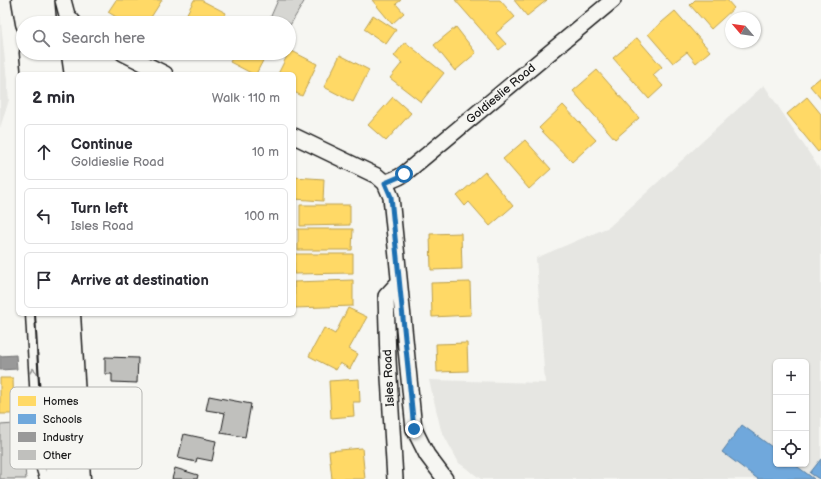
<!DOCTYPE html>
<html lang="en">
<head>
<meta charset="utf-8">
<style>
  :root { --surface:#fff; --page:#f7f7f7; --text:#2b2b33; --muted:#7c7c81; --line:#e1e1e2 }
  body { margin:0; font-family:"Balsamiq Sans",sans-serif; background:var(--page); color:var(--text) }
  .controls { position:absolute; right:12px; bottom:12px; display:grid; overflow:hidden; border-radius:6px; box-shadow:0 1px 3px #0004 }
  .controls button { width:36px; height:36px; display:grid; place-items:center; padding:0; border:0; border-bottom:1px solid var(--line); background:var(--surface); color:var(--text); font:20px sans-serif }
  .compass { position:absolute; left:725px; top:12px; width:36px; height:36px; border-radius:50%; background:var(--surface); box-shadow:0 1px 3px #0004; rotate:299deg }
  .stop { position:absolute; width:12px; height:12px; margin:-9px; border:3px solid #1f6fb2; border-radius:50%; background:#fff }
  .stop.end { background:#1f6fb2; border-color:#fff; box-shadow:0 1px 4px #0008 }
  .list { margin:0; padding:0; list-style:none }
  h2 { display:flex; justify-content:space-between; align-items:center; height:52px; margin:0; padding:0 16px; font-size:17px }
  h2 small { font-size:13px; font-weight:400; color:var(--muted) }
  .list li { display:grid; grid-template-columns:26px 1fr auto; gap:12px; align-items:center; box-sizing:border-box; height:56px; margin:0 8px 8px; padding:0 8px; border:1px solid var(--line); border-radius:6px }
  .list b { display:block; font-size:15px; white-space:nowrap }
  .list p { margin:0; font-size:13px; white-space:nowrap; color:var(--muted) }
  .list em { font-size:13px; font-style:normal; color:var(--muted) }
  .icon { flex:none; width:22px; height:22px; fill:none; stroke:currentColor; stroke-width:2; stroke-linecap:round; stroke-linejoin:round }
  .map { position:relative; flex:none; width:821px; height:479px; overflow:hidden }
  .search { position:absolute; background:var(--surface); box-shadow:0 1px 3px #0004; left:16px; top:16px; width:280px; height:44px; display:flex; align-items:center; gap:10px; box-sizing:border-box; padding:0 14px; border-radius:22px; color:var(--muted); font-size:15px }
  .panel { position:absolute; background:var(--surface); box-shadow:0 1px 3px #0004; left:16px; top:72px; width:280px; height:244px; border-radius:6px }
  .map>svg:first-child { display:block }
  .built { fill:#e6e6e2; fill-rule:evenodd }
  .green { fill:#d6d6d2; stroke:#797977 }
  .homes { fill:#ffd966; stroke:#bba050 }
  .schools { fill:#6fa8dc; stroke:#567ea2 }
  .industry { fill:#999; stroke:#747474 }
  .building { fill:#c0c0bd; stroke:#1c1c1c }
  .lines { fill:none; stroke-linecap:round; stroke-linejoin:round }
  .service-casing { stroke:#1c1c1c; stroke-width:11 }
  .minor-casing { stroke:#1c1c1c; stroke-width:18 }
  .trunk-casing { stroke:#1c1c1c; stroke-width:25 }
  .service { stroke:#f6f6f2; stroke-width:8 }
  .minor { stroke:#f6f6f2; stroke-width:15 }
  .trunk { stroke:#f6f6f2; stroke-width:22 }
  .oneway { stroke:#949492 }
  .route { stroke:#1f6fb2; stroke-width:5 }
  .labels { text-anchor:middle; dominant-baseline:central; stroke-width:4; stroke-linejoin:round; paint-order:stroke }
  .street-label { font-size:12px; fill:#1c1c1c; stroke:#f6f6f2 }
  .key { fill:#f6f6f2; stroke:#b5b5b2; stroke-width:1 }
  .key-label { font-size:11px; fill:#1c1c1c }
</style>
</head>
<body>
<div class="map">
<svg width="821" height="479" viewBox="0 0 821 479">
  <rect width="100%" height="100%" fill="#f6f6f2"/>
  <filter id="ink" filterUnits="userSpaceOnUse"><feTurbulence type="fractalNoise" baseFrequency=".025" numOctaves="2"/><feDisplacementMap in="SourceGraphic" scale="8" xChannelSelector="R" yChannelSelector="G"/><feConvolveMatrix kernelMatrix="1 2 1 2 8 2 1 2 1" color-interpolation-filters="sRGB"/></filter>
  <g filter="url(#ink)">
    <path class="built" d="M0 13 9 100 0 128Z
      M764 85 821 171V479H481L459 463 441 430 429 380 545 383 536 258 609 227ZM776 362H806V464H776Z"/>
    <path class="green" d="M278 0H305L289 27V23H268Z
      M15 424 22 430 26 479H0V425Z"/>
    <path class="homes" d="M116 0H162L148 22 140 18 137 23H126L108 12Z
      M194 0H201L226 13 221 23H182Z
      M372 0H401L396 4 404 13 392 24Z
      M455 0H500L515 17 496 33 506 44 499 50Z
      M514 0H547L527 16Z
      M695 0H727L734 8 711 29 690 5Z
      M675 11 710 51 696 63 687 52 673 63 648 34Z
      M373 15 396 30 386 44 364 29Z
      M456 27 476 53 455 71 434 45Z
      M637 38 662 67 653 75 663 86 649 99 613 58Z
      M405 42 444 73 421 102 390 78 402 63 394 56Z
      M290 50 317 64 302 96 294 92V74H278Z
      M235 53H267L256 74H253L230 62Z
      M340 55 369 70 353 102 324 87Z
      M597 70 639 118 615 139 573 91Z
      M821 77V99L810 86Z
      M393 97 411 113 386 141 368 125Z
      M807 97 821 114V149L818 152 787 114Z
      M563 105 596 140 572 162 539 128Z
      M525 140 551 169 529 189 503 159Z
      M485 172 513 206 490 226 469 202 465 206 457 196Z
      M294 177 324 179 323 201 294 199Z
      M300 205H350V225L300 226Z
      M298 229H353L352 250H298Z
      M461 233 462 269 431 270 430 234Z
      M294 254H353V273L294 274Z
      M353 280V306L295 308 294 282Z
      M470 282 471 315 432 317 431 283Z
      M348 308 367 317 349 349 358 354 350 369 340 363 336 370 309 356 324 328 335 334Z
      M467 343 468 371 437 372 436 344Z
      M0 378H13L14 414H0Z
      M359 379 360 402H353L354 416 331 418 329 381Z
      M362 448 365 479H332L329 451Z"/>
    <path class="schools" d="M742 425 776 450V464H794L814 479H758L722 452Z
      M821 459V479H819L810 473Z"/>
    <path class="industry" d="M16 355 17 369 0 370V356Z"/>
    <path class="building" d="M105 357 138 358 137 383 112 382V374H105Z
      M209 396 251 404 245 437 221 433 225 413 206 410Z
      M184 434 216 441 212 461 197 458 196 462 178 458Z
      M175 468 198 475 197 479H172Z"/>
    <g class="lines">
      <g class="service-casing">
        <path id="service" d="M30 314 36 419 40 466 44 479"/>
      </g>
      <g class="minor-casing">
        <path id="minor" d="M63 0 67 15 74 23
          M123 53 165 74
          M294 136 377 176 385 183 391 197 414 429 427 455 445 479
          M385 183 399 177 404 174 613 0
          M395 479 388 360 386 296 399 282"/>
      </g>
      <g class="trunk-casing">
        <path id="trunk" d="M23 0 27 23
          M43 0 45 23
          M31 53 33 74
          M49 53 52 74
          M47 314 57 479
          M69 314 79 479"/>
      </g>
      <use href="#service" class="service"/>
      <use href="#minor" class="minor"/>
      <use href="#trunk" class="trunk"/>
    </g>
    <defs><path id="oneway-chevron" d="M-2-3.5L2.5 0L-2 3.5" fill="none" stroke-width="1.6" stroke-linecap="round" stroke-linejoin="round"/></defs>
    <use class="oneway" href="#oneway-chevron" transform="translate(33 371) rotate(-93)"/>
  </g>
  <g class="lines" filter="url(#ink)">
    <path class="route" d="M404 174 399 177 385 183 391 197 414 429"/>
  </g>
  <g class="labels">
    <g class="street-label">
      <text transform="translate(501 94) rotate(-40)">Goldieslie Road</text>
      <text transform="translate(389 378) rotate(-93)">Isles Road</text>
    </g>
  </g>
  <rect x="10" y="387" width="132" height="82" rx="6" class="key"/>
  <rect x="18" y="396" width="18" height="10" fill="#ffd966"/>
  <rect x="18" y="414" width="18" height="10" fill="#6fa8dc"/>
  <rect x="18" y="432" width="18" height="10" fill="#999"/>
  <rect x="18" y="450" width="18" height="10" fill="#c0c0bd"/>
  <g class="key-label">
    <text x="43" y="405">Homes</text>
    <text x="43" y="423">Schools</text>
    <text x="43" y="441">Industry</text>
    <text x="43" y="459">Other</text>
  </g>
</svg>
<div class="controls">
<button>+</button>
<button>−</button>
<button><svg class="icon" aria-label="locate" viewBox="0 0 24 24"><circle cx="12" cy="12" r="6"/><path d="M12 2v4M12 18v4M2 12h4M18 12h4"/></svg></button>
</div>
<svg class="compass" viewBox="-18 -18 36 36"><path d="M0-13l5 13h-10z" fill="#e53935"/><path d="M0 13l5-13h-10z" fill="#7c7c81"/></svg>
<div class="stop" style="left:404px;top:174px"></div>
<div class="stop end" style="left:414px;top:429px"></div>
<div class="search"><svg class="icon" aria-label="search" viewBox="0 0 24 24"><circle cx="10" cy="10" r="6"/><path d="M15 15l6 6"/></svg>Search here</div>
<section class="panel">
<h2>2 min<small>Walk · 110 m</small></h2>
<ul class="list">
<li><svg class="icon" aria-label="ahead" viewBox="0 0 24 24"><path d="M12 20V5M6 11l6-6 6 6"/></svg><div><b>Continue</b><p>Goldieslie Road</p></div><em>10 m</em></li>
<li><svg class="icon" aria-label="left" viewBox="0 0 24 24"><path d="M17 20v-9H6M10 6l-5 5 5 5"/></svg><div><b>Turn left</b><p>Isles Road</p></div><em>100 m</em></li>
<li><svg class="icon" aria-label="arrive" viewBox="0 0 24 24"><path d="M6 21V4h12l-3 4 3 4H6"/></svg><div><b>Arrive at destination</b></div></li>
</ul>
</section>
</div>
</body>
</html>
